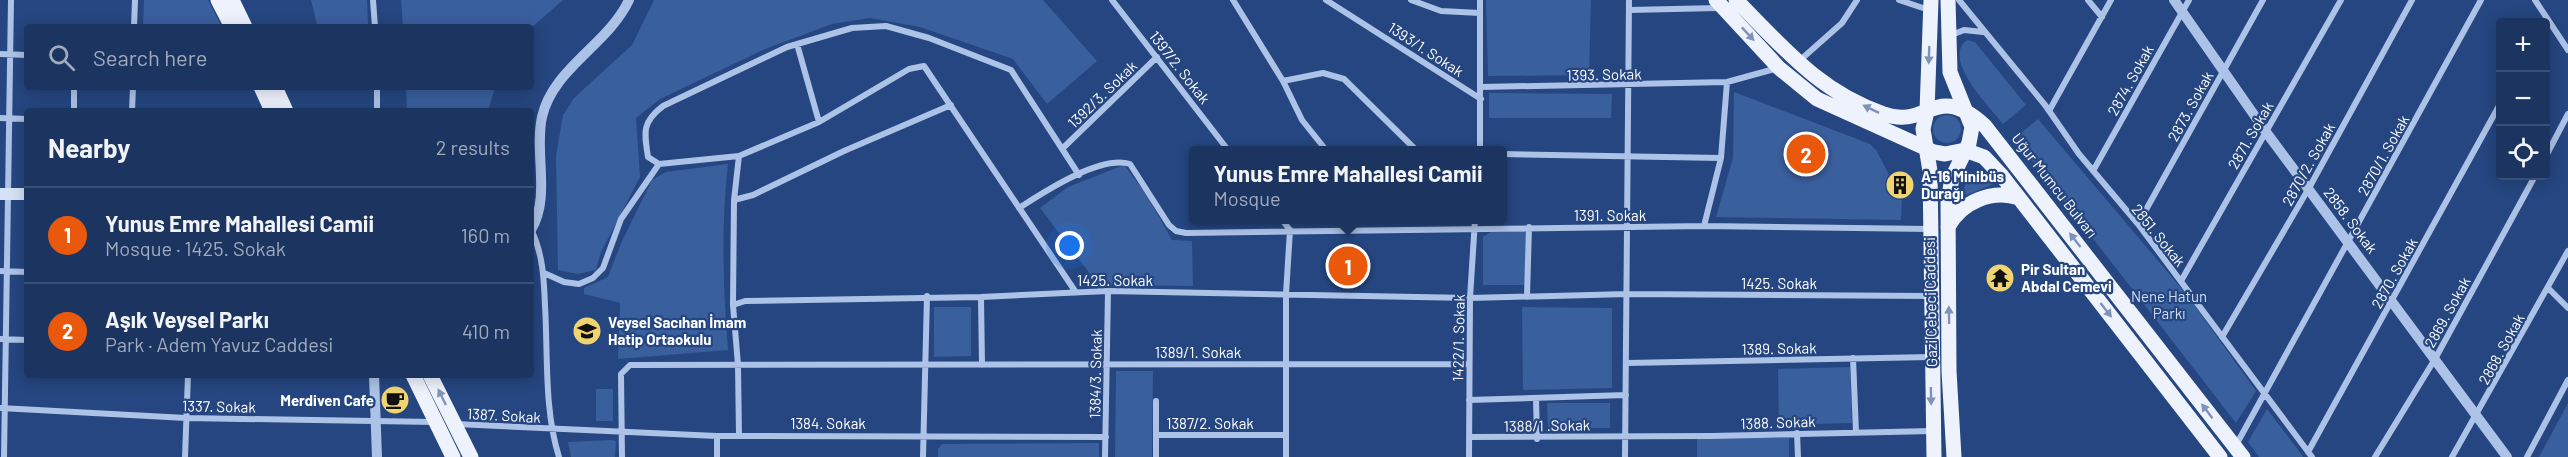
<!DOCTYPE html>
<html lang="en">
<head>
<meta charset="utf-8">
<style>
  :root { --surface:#1c3460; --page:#293f69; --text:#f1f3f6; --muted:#a0aabd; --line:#3a4f75; --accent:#ea580c }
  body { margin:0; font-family:Barlow,sans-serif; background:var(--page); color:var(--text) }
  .controls { position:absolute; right:18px; top:18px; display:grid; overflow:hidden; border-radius:6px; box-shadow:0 3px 15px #0003 }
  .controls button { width:54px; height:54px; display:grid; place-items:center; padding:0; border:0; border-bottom:2px solid var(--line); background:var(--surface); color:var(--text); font:30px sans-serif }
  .you { position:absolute; left:1070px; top:246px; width:21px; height:21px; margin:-15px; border:4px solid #fff; border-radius:50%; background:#1a73e8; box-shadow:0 0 0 9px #1a73e833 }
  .badge { display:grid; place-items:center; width:39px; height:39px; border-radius:50%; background:var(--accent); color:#fff; font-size:20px; font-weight:700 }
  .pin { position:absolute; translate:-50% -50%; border:3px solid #fff; box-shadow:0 2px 6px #0006 }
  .popup { position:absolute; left:1189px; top:146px; width:318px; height:78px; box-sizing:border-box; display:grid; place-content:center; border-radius:6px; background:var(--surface); filter:drop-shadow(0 2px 4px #0005); font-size:20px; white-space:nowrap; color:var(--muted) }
  .popup b { font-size:22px; color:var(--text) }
  .popup::after { content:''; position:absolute; left:50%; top:100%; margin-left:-12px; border:12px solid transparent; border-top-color:var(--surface) }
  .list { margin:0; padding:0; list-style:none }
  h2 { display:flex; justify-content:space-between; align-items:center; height:78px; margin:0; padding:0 24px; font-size:26px }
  h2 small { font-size:20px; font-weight:400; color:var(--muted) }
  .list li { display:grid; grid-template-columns:39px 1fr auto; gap:18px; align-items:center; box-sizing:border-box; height:96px; padding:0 24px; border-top:2px solid var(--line) }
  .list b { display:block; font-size:22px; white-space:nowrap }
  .list p { margin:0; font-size:20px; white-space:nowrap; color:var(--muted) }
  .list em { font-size:20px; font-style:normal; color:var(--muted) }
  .icon { flex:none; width:33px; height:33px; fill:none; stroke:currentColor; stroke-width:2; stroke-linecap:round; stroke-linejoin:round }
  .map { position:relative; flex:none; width:2568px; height:457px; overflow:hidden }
  .search { position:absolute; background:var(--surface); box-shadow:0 3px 15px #0003; left:24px; top:24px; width:510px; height:66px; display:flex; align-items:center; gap:15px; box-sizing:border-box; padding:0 21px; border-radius:6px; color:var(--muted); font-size:22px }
  .panel { position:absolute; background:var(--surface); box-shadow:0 3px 15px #0003; left:24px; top:108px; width:510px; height:270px; border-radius:6px }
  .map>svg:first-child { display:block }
  .green { fill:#3a5f9d }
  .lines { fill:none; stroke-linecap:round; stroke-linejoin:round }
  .minor { stroke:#acc2e6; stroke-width:6 }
  .tertiary { stroke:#acc2e6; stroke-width:10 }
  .secondary { stroke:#d5e1f5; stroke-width:12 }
  .primary { stroke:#edf2fd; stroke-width:15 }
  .oneway { fill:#7f93b8 }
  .labels { text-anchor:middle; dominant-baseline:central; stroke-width:4.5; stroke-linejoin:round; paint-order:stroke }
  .street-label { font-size:15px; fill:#fff; stroke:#254680 }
  .poi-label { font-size:15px; font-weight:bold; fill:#fff; stroke:#254680; text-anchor:start }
  .park-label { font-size:15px; fill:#cfddf5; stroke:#254680 }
</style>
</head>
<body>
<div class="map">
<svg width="2568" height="457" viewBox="0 0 2568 457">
  <rect width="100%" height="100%" fill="#254680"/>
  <path class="green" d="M144 0H208L222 27H143Z
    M311 0H367L368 24 317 25Z
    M401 0H563L531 28 403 27Z
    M654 0H1043L1097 61 1047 104 1013 59 920 27 870 18 832 24 765 49 660 99 636 118 640 177 601 252 596 270 578 274 558 270 556 156 563 115 574 98 632 45Z
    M1486 0H1591L1589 75 1488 76Z
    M1967 40 1975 42 2026 105 2003 124C1990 107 1941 59 1967 40Z
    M406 87H495L488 111H407Z
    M1734 92 1870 144 1876 150 1902 199 1901 220 1716 217 1733 158Z
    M1489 93 1612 94 1611 118H1489Z
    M1933 129a14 14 0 1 1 28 0a14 14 0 1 1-28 0Z
    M2038 119 2187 295 2256 391 2236 423 2015 138Z
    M728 164C721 226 723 288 728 350L618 359 620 303 584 294V288L608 277 621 243 652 180 666 172Z
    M1124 165 1146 194 1172 240 1192 241 1193 286 1111 285 1100 282 1091 275 1040 208 1068 187Z
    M1977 169 1994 184 1962 197 1966 182Z
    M1491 232H1527V285H1483V237Z
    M934 307H971V356L934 357Z
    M1522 307 1612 308V388L1523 390Z
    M1850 367 1852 423 1779 425 1778 369Z
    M1116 371H1153L1152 457H1115Z
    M596 389H613V421H596Z
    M1547 403H1610V428H1548Z
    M2568 403V457H2539Z
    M2267 409 2302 455 2303 457H2259L2248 442Z
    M1697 438H1789V457H1697Z
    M612 440 616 441 615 457H571L568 442Z
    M1099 443V457H938V449L942 444Z"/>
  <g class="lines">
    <path class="minor" d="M373 0 375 27
      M1112 0 1228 150
      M1233 0 1283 81 1302 120 1326 150
      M1326 0 1481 99
      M1411 0 1441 11 1480 13
      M1480 0V150
      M1899 0 1929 10
      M1959 0 2045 105 2079 154 2138 224 2312 457
      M2088 0 2102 17
      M2535 0 2568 50
      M1629 10 1719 8
      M134 27 135 0
      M1949 36 1964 30 1983 32
      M797 44 819 122
      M0 54 27 55
      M1798 62 1842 23 1857 0
      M1283 81 1323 73 1344 79 1416 150
      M74 87V111
      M377 87V111
      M1481 87 1727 82 1778 68
      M132 111 133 87
      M2049 111 2111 0
      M0 118 27 119
      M1063 148 1157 57
      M1502 154 1721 158
      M2546 156 2568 114
      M2093 171 2189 0
      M734 200 753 195 844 151 951 105
      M1019 208C1044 192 1100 155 1130 164L1169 225 1176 231 1186 233 1704 226 1930 229
      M1282 220 1290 230
      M2138 224 2263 0
      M1704 226 1721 158 1727 82
      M531 229C543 254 544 279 545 306 548 355 544 410 559 457
      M0 271 27 272
      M544 273 564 282 579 284 593 278 603 268 621 219 659 164
      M2181 281 2341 0
      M2548 288 2568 308
      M1075 291 924 66 909 69 819 122 739 156 659 164 648 157C644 132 642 122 663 106L787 47 852 28 886 26 929 38 1011 70 1079 175
      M1527 296 1529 227
      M981 297 982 365
      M733 305 734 200 739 156
      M2222 337 2309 188 2412 0
      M0 339 27 340
      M1853 358 1856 432
      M1627 363 1931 357
      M1536 398 1537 439
      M1469 400 1626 395
      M0 408 186 418 434 422
      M456 424 717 436 1106 437
      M1797 433 1798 457
      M1156 435V401
      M739 436 738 365 733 305 745 301 981 297 1108 291 1470 298 1628 294 1930 296
      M1469 437 1711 436 1932 431
      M2235 447 2481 0
      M2308 452 2500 104
      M4 457 11 0
      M185 457 188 375
      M622 457 621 374 630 365 1469 364
      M717 457V436
      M923 457 927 296
      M1105 457 1108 291
      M1156 457V435H1286
      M1286 457V294L1290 230
      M1469 457 1470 298 1475 220
      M1625 457 1629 0
      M2375 457 2435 359 2535 176
      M2452 457 2568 251
      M2527 457 2568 380"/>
    <path class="tertiary" d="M2174 0 2266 132 2507 457
      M531 230C551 197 534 153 542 117 553 68 608 45 629 0
      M374 375 377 457"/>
    <path class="secondary" d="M0 194H27"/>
    <path class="primary" d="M218 0 232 27
      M232 0 245 27
      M1716 0 1779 68 1817 99 1934 152 1945 154 1965 150
      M1736 0C1783 47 1819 92 1884 114 1928 130 1935 80 1985 126L2243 457
      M1931 0 1927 111 1923 129 1930 171 1934 457
      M1948 0 1950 72 1972 127 1969 143 1952 178 1948 201 1949 371 1954 457
      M261 87 272 111
      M275 87 286 111
      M1965 150 1984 157 2002 176 2220 457
      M1948 227C1961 202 1992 189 2019 198
      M413 375 453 457
      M430 375 471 457"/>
  </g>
  <defs><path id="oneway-solid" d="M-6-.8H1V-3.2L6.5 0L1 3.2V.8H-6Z" transform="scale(1.5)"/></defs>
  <g class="oneway">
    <use href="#oneway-solid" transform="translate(1748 34) rotate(47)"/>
    <use href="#oneway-solid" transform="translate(1929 55) rotate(92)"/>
    <use href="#oneway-solid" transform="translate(1871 109) rotate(-154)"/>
    <use href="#oneway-solid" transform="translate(2075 240) rotate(-128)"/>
    <use href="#oneway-solid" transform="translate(2106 310) rotate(52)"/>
    <use href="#oneway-solid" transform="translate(1949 315) rotate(-91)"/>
    <use href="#oneway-solid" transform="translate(1931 396) rotate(89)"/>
    <use href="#oneway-solid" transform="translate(442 397) rotate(-116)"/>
    <use href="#oneway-solid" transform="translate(2207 411) rotate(-127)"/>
  </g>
  <defs>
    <g id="building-disc" transform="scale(1.5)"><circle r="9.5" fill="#f0d470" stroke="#254680"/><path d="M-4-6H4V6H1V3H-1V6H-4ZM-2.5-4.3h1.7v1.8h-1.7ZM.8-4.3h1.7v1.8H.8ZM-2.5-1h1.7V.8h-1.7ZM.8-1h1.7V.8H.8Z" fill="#111"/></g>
    <g id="temple-disc" transform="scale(1.5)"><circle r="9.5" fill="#f0d470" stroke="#254680"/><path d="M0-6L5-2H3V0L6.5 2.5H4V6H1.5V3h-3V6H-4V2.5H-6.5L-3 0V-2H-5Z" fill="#111"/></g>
    <g id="school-disc" transform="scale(1.5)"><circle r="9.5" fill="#f0d470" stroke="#254680"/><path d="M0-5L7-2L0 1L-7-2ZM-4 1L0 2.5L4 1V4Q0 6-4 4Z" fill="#111"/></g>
    <g id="cafe-disc" transform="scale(1.5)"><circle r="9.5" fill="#f0d470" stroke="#254680"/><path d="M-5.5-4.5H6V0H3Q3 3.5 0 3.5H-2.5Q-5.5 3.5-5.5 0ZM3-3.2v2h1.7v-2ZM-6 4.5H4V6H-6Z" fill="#111"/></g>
  </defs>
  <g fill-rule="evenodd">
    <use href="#building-disc" x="1900" y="185"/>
    <use href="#temple-disc" x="2000" y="278"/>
    <use href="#school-disc" x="587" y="331"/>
    <use href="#cafe-disc" x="395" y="400"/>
  </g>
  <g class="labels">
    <g class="street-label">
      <text transform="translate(1426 49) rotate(33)">1393/1. Sokak</text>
      <text transform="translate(1180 67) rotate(52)">1397/2. Sokak</text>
      <text transform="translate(1604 74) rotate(-1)">1393. Sokak</text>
      <text transform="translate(2130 80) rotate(-61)">2874. Sokak</text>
      <text transform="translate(1102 94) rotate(-44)">1392/3. Sokak</text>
      <text transform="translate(2190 106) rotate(-61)">2873. Sokak</text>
      <text transform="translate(2250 135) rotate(-60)">2871. Sokak</text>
      <text transform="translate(2383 155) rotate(-61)">2870/1. Sokak</text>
      <text transform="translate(2308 164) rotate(-61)">2870/2. Sokak</text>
      <text transform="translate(2055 185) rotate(52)">Uğur Mumcu Bulvarı</text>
      <text x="1610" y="215">1391. Sokak</text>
      <text transform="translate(2351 220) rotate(53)">2858. Sokak</text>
      <text transform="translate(2159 235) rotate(51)">2851. Sokak</text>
      <text transform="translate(2394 273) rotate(-61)">2870. Sokak</text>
      <text x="1115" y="280">1425. Sokak</text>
      <text x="1779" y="283">1425. Sokak</text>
      <text transform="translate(1930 302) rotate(-91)">Gazi Cebeci Caddesi</text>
      <text transform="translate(2447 312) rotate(-61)">2869. Sokak</text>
      <text transform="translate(1458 338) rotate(-89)">1422/1. Sokak</text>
      <text transform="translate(1779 348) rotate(-1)">1389. Sokak</text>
      <text transform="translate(2501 349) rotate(-61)">2868. Sokak</text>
      <text x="1198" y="352">1389/1. Sokak</text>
      <text transform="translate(1095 374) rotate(-89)">1384/3. Sokak</text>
      <text transform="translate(219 406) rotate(1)">1337. Sokak</text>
      <text transform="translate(504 415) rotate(3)">1387. Sokak</text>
      <text transform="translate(1778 422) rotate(-2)">1388. Sokak</text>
      <text x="828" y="423">1384. Sokak</text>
      <text x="1210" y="423">1387/2. Sokak</text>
      <text transform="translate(1547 425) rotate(-1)">1388/1 .Sokak</text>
    </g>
    <g class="poi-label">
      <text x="1921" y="176">A-16 Minibüs<tspan x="1921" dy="17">Durağı</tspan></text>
      <text x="2021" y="269">Pir Sultan<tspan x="2021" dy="17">Abdal Cemevi</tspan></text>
      <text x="608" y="322">Veysel Sacıhan İmam<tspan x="608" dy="17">Hatip Ortaokulu</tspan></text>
      <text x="374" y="400" text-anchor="end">Merdiven Cafe</text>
    </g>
    <g class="park-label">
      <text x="2169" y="296">Nene Hatun<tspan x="2169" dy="17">Parkı</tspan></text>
    </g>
  </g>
</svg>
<div class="controls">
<button>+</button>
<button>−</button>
<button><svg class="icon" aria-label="locate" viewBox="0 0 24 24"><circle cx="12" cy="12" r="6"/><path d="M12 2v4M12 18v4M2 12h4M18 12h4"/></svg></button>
</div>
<div class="you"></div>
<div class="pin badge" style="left:1348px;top:266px">1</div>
<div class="popup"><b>Yunus Emre Mahallesi Camii</b>Mosque</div>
<div class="pin badge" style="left:1806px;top:154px">2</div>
<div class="search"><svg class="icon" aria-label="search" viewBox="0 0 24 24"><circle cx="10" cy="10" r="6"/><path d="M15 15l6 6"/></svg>Search here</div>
<section class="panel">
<h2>Nearby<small>2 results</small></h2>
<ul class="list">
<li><span class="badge">1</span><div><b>Yunus Emre Mahallesi Camii</b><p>Mosque · 1425. Sokak</p></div><em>160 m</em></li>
<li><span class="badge">2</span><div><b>Aşık Veysel Parkı</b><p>Park · Adem Yavuz Caddesi</p></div><em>410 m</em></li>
</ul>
</section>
</div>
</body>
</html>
